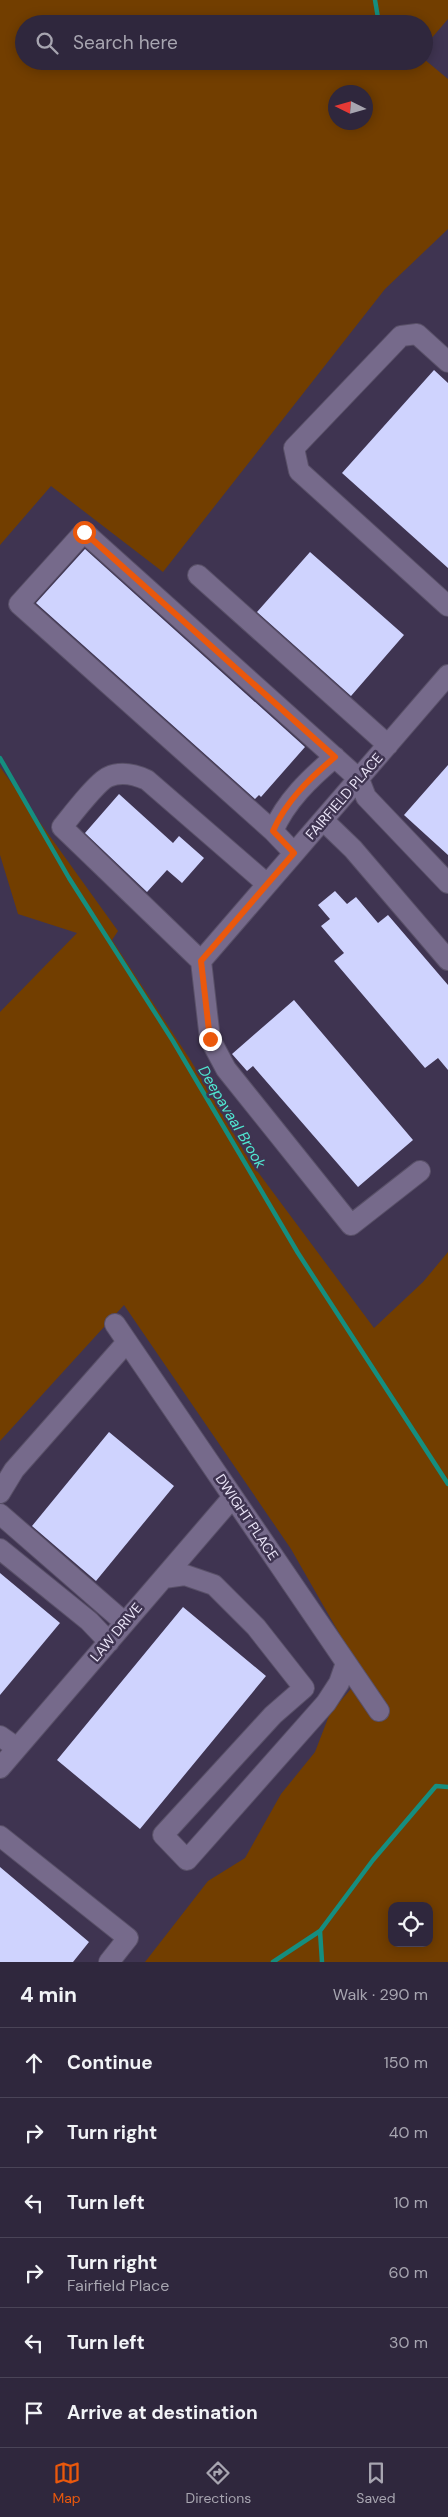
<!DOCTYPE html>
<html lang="en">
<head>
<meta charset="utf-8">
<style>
  :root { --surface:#2f273d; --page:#372f44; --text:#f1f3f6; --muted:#a7a5b0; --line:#4a4457; --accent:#ea580c }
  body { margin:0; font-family:"DM Sans",sans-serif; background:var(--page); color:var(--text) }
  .controls { position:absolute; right:15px; bottom:15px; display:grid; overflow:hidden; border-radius:10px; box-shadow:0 2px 12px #0003 }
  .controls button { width:45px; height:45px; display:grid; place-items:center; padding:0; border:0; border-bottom:1px solid var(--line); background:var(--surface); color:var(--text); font:25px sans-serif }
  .compass { position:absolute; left:328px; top:85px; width:45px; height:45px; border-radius:50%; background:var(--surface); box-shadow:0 2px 12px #0003; rotate:275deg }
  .stop { position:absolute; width:15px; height:15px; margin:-11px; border:4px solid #ea580c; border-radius:50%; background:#fff }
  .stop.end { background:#ea580c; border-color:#fff; box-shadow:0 1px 5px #0008 }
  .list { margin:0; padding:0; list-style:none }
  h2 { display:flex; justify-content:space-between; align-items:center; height:65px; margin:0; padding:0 20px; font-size:21px }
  h2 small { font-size:16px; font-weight:400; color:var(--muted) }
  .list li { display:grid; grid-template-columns:32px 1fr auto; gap:15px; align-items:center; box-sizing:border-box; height:70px; padding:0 20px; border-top:1px solid var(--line) }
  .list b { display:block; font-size:19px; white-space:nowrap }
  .list p { margin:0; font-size:16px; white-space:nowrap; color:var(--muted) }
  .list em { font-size:16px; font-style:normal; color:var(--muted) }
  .icon { flex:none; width:28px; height:28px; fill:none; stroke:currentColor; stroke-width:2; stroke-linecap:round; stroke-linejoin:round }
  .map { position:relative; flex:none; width:448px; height:1962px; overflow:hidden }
  .search { position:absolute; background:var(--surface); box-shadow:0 2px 12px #0003; left:15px; right:15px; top:15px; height:55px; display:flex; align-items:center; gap:12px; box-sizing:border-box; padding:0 18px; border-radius:28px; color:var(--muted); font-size:19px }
  .sheet { height:485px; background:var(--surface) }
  nav { display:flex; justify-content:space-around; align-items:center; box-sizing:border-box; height:70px; border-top:1px solid var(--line); background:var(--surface); font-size:14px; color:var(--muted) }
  nav a { display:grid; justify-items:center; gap:2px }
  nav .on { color:var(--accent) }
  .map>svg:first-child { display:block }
  .green { fill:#723e00; fill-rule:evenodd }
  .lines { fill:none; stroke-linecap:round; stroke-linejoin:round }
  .stream { stroke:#158e7f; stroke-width:4.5 }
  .building { fill:#cfd3fe }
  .minor-casing { stroke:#595068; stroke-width:22 }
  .minor { stroke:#766a8b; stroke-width:20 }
  .route { stroke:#ea580c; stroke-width:6 }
  .labels { text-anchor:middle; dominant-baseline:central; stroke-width:5; stroke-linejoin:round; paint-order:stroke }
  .street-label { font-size:14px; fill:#ebe5f8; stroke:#3f3451 }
  .water-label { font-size:15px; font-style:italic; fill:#50e7d1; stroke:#3f3451 }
</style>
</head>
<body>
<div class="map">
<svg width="448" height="1962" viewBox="0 0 448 1962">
  <rect width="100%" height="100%" fill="#3f3451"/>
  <path class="green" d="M0 0H448V19L424 47V24H24V61H424V59L448 79V229L385 289 163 572 51 486 0 545ZM336 92H366V122H336Z
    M0 767 118 931 112 940 191 1061 249 1160 374 1328 423 1282 448 1252V1962H145L208 1881 245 1858 281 1794 315 1752 330 1713 363 1675 291 1549 124 1305 0 1441V1012L77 933 18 914 0 855ZM392 1906H429V1943H392Z"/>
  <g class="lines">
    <path class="stream" d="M375 0 379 24
      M376 65 377 61
      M0 758 69 878 173 1041 298 1253 448 1484
      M273 1962 320 1931
      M322 1962 320 1931 373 1860 436 1786 448 1787"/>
  </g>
  <path class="building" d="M434 370 448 383V568L342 473Z
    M85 549 305 747 261 797 259 795 255 799 36 603Z
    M310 552 404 635 351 696 257 612Z
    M448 765V855L404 815Z
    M119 794 173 843 179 836 204 858 182 883 167 870 147 892 85 833Z
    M335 891 347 904 356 897 378 923 388 915 448 985V1070L438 1058 425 1068 334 961 344 953 321 926 330 919 318 905Z
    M294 1000 413 1140 358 1187 253 1066 247 1071 232 1054Z
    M109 1432 174 1486 96 1581 32 1526Z
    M0 1573 60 1623 0 1695Z
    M183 1607 266 1676 140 1829 57 1760Z
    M0 1867 89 1942 73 1962H0Z"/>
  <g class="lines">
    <g class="minor-casing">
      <path id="minor" d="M448 362 417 334 401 336 294 448 299 471 448 606
        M198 575 388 745
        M323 820 353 849 448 960
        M273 831C286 801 310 778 335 757
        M294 853 273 831 19 604 84 532 359 779 366 797 448 883
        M267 884 147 780C134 774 121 771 108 777 97 782 71 816 62 827L201 961 210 1039 226 1069 351 1225 420 1171
        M201 961 448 675
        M115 1324 379 1711
        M0 1493 14 1470 127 1342
        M0 1514 124 1622
        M0 1549 89 1621 109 1642
        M164 1578 185 1575 214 1585 256 1627 304 1688 273 1715 163 1835 187 1860 326 1703 339 1683 346 1663
        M0 1736 17 1748
        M0 1768 233 1497
        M0 1836 128 1938 109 1962"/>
    </g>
    <use href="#minor" class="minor"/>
  </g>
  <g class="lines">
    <path class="route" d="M84 532 335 757C310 778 286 801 273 831L294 853 201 961 210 1039"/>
  </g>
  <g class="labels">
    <g class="street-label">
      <text transform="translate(344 796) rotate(-49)">FAIRFIELD PLACE</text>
      <text transform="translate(247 1517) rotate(56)">DWIGHT PLACE</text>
      <text transform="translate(116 1632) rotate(-50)">LAW DRIVE</text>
    </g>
    <g class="water-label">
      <text transform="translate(232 1117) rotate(59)">Deepavaal Brook</text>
    </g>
  </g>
</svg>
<div class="controls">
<button><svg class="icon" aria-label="locate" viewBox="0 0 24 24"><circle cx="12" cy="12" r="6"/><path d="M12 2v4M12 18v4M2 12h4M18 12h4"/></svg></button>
</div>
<svg class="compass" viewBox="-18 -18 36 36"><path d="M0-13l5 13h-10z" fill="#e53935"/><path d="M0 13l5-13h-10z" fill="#a7a5b0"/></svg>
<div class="stop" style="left:84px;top:532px"></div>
<div class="stop end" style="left:210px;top:1039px"></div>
<div class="search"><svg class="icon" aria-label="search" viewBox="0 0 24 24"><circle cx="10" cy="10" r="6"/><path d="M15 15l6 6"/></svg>Search here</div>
</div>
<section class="sheet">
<h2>4 min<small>Walk · 290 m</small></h2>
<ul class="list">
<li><svg class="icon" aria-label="ahead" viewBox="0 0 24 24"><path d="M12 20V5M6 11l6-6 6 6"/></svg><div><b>Continue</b></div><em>150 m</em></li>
<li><svg class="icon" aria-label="right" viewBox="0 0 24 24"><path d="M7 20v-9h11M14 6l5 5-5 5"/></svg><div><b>Turn right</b></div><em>40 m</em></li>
<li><svg class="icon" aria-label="left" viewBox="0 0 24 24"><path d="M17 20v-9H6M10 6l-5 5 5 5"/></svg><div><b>Turn left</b></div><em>10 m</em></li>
<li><svg class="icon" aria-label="right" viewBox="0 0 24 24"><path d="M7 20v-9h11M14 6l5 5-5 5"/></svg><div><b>Turn right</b><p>Fairfield Place</p></div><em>60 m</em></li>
<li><svg class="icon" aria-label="left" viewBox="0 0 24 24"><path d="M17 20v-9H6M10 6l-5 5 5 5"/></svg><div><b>Turn left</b></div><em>30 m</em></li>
<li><svg class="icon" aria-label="arrive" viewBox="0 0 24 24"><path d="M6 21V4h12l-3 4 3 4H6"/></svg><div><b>Arrive at destination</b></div></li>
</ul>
</section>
<nav>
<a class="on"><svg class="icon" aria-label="map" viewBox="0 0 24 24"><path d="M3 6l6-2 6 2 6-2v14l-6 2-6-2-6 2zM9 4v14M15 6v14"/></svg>Map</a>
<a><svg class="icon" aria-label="directions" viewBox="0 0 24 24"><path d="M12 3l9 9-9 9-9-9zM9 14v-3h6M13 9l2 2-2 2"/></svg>Directions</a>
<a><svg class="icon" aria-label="saved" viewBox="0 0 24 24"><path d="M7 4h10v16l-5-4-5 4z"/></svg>Saved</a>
</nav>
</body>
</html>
